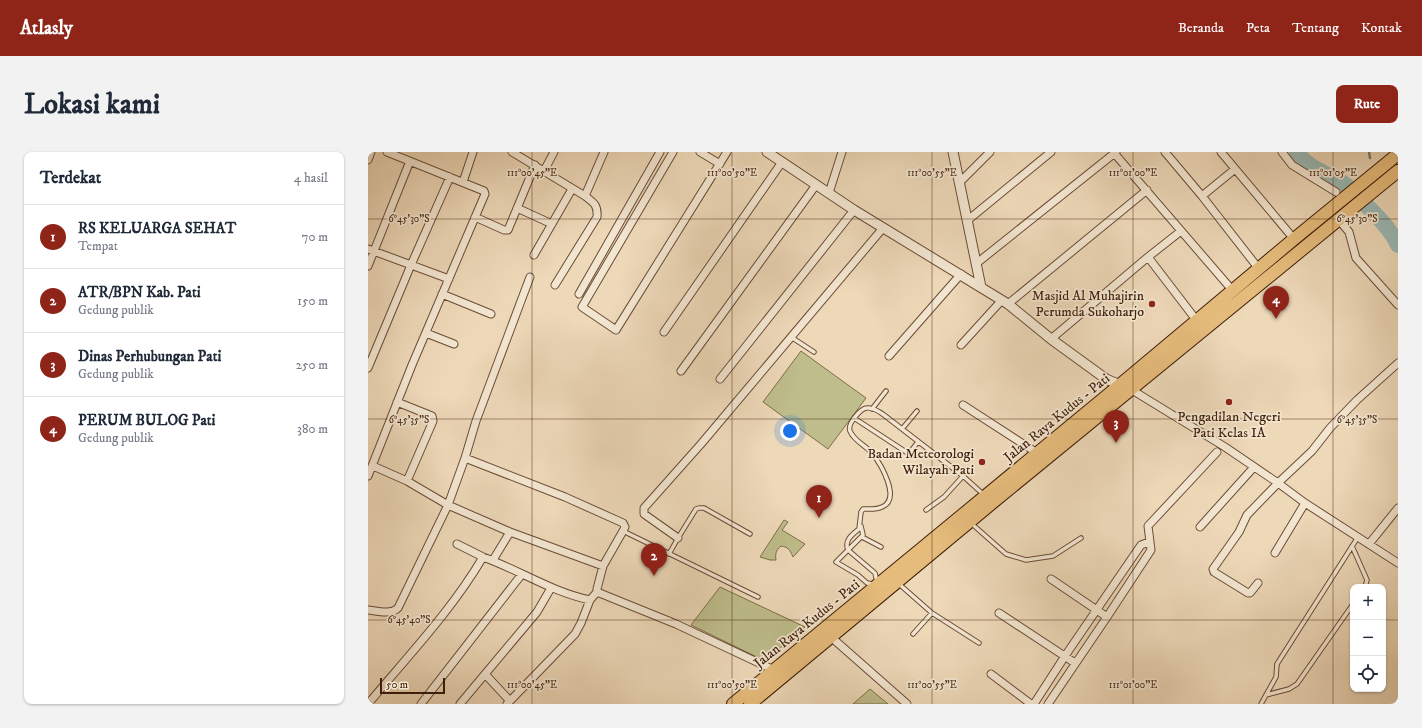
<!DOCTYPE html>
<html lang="id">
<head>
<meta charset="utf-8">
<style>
  :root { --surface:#fff; --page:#f2f2f3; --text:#1f2937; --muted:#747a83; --line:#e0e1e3; --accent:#8f2418 }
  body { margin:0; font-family:"IM FELL DW Pica",serif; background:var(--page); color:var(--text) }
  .controls { position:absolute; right:12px; bottom:12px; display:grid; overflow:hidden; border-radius:8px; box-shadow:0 1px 3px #0004 }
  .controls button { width:36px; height:36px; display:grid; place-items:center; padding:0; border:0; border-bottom:1px solid var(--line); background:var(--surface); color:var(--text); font:20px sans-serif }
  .scale { position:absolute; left:12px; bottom:10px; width:65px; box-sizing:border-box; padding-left:4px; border:2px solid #3f1e0a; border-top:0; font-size:11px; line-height:14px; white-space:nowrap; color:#3f1e0a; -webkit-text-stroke:3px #f3e6d1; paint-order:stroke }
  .you { position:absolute; left:422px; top:279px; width:14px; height:14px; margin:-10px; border:3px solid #fff; border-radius:50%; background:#1a73e8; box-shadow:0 0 0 6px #1a73e833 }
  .badge { display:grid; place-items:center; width:26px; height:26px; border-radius:50%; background:var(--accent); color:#fff; font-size:13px; font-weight:700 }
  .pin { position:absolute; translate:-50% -33px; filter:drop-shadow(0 1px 2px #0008) }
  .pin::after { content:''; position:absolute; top:21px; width:14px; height:12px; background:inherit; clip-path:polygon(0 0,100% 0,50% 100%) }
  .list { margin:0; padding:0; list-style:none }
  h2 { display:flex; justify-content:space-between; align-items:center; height:52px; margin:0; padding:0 16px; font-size:17px }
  h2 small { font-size:13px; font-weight:400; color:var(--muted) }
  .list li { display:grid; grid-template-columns:26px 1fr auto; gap:12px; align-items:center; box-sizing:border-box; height:64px; padding:0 16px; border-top:1px solid var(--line) }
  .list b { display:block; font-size:15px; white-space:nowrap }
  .list p { margin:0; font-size:13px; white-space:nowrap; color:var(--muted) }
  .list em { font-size:13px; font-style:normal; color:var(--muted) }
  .icon { flex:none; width:22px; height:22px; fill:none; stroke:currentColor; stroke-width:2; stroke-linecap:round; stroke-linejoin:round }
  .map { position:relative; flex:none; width:1030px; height:552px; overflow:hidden; border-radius:8px }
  header { display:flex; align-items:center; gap:24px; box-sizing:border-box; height:56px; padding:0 20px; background:var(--accent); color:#fff }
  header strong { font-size:19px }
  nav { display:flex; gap:22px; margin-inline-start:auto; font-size:14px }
  .intro { display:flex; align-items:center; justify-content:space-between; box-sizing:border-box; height:96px; padding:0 24px }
  h1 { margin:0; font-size:28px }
  .button { padding:10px 18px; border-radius:8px; background:var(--accent); color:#fff; font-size:14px; font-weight:700 }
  main { display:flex; gap:24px; padding:0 24px }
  aside { flex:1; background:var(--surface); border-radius:8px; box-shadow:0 1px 3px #0004 }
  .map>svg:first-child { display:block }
  .green { fill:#bebd8b; stroke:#7e6e4a }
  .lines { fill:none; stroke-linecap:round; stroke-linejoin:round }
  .stream { stroke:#767b71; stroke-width:2.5 }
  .river { stroke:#9ab9b5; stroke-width:16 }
  .service-casing { stroke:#6a4c36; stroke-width:5.5 }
  .minor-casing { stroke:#6a4c36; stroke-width:9 }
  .tertiary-casing { stroke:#6a4c36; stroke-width:11 }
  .primary-casing { stroke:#3f1e0a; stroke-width:14 }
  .service { stroke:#f3e6d1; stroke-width:3.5 }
  .minor { stroke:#f3e6d1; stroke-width:7 }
  .tertiary { stroke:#f3e6d1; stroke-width:9 }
  .primary { stroke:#e6bc7c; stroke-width:12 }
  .ticks { fill:none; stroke:#3f1e0a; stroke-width:1; stroke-opacity:0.45 }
  .poi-dot { fill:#8f2418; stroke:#f3e6d1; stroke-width:1.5 }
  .labels { text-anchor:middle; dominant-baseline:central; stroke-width:3.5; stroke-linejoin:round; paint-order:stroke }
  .poi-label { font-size:14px; fill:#3f1e0a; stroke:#f3e6d1; text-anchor:end }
  .street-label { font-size:14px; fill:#3f1e0a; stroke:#f3e6d1 }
  .ticks-label { font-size:10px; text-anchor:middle; fill:#3f1e0a; stroke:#f3e6d1; stroke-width:3.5; stroke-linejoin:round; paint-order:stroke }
</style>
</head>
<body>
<header>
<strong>Atlasly</strong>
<nav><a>Beranda</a><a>Peta</a><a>Tentang</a><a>Kontak</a></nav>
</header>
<div class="intro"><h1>Lokasi kami</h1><a class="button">Rute</a></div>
<main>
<aside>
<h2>Terdekat<small>4 hasil</small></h2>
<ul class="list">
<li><span class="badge">1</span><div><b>RS KELUARGA SEHAT</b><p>Tempat</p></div><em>70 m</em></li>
<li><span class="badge">2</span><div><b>ATR/BPN Kab. Pati</b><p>Gedung publik</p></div><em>150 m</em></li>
<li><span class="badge">3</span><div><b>Dinas Perhubungan Pati</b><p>Gedung publik</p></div><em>250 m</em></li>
<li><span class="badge">4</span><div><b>PERUM BULOG Pati</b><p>Gedung publik</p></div><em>380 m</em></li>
</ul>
</aside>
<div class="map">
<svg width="1030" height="552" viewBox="0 0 1030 552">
  <rect width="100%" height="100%" fill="#edd8b8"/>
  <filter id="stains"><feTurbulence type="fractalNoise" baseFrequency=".005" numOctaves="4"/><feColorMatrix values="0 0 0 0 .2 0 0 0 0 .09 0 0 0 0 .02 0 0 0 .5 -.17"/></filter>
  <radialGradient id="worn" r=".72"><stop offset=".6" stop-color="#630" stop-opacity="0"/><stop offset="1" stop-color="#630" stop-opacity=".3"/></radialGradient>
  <path class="green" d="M433 199 498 246 460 297 395 250Z
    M416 368 420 370 414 378 437 392 425 405C422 398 420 395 413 394 408 398 407 402 408 408H402L392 405Z
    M352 435 437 475 397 509 323 473Z
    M502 537 520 552H485Z"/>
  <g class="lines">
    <path class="stream" d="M1001 0 1002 6"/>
    <path class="river" d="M929 0C938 15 960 22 975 31 980 34 984 39 988 43 1003 58 1021 74 1030 93"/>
    <g class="service-casing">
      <path id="service" d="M423 185 446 200
        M504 257 518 239
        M486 266 538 300H542L550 290
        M534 277 549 259
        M558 358 576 345 595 324
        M604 372 638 402 658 408 685 404 713 386
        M493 374 495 383 468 410 490 423 499 431 505 432
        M255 379 390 445
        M494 385 513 395
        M984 394 999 428 997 435
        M301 402 310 386 328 357 331 356H336L382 382
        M509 430 507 421 480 398C476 388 484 383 491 377L493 360 495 357C501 357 508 358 514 355 534 347 512 311 504 301 497 293 486 289 482 279 479 272 493 256 499 256 505 255 512 260 516 263L595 324 616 343
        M531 432 564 461 611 491
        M545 482 564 461
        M898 543 921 537 929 532 985 452
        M893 552 908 525 909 512 990 385"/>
    </g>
    <g class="minor-casing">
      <path id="minor" d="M144 0 217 44 236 0
        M305 0 214 155 248 178 359 0
        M332 0 352 12
        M797 0 834 44 891 117
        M853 0 926 87
        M914 0 924 13 968 40
        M746 1 865 139
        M0 8 3 0
        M176 19 186 0
        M95 30 105 0
        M592 30 622 0
        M461 41 474 0
        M834 44 867 17
        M149 56 184 72
        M107 65 136 78H140L167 13
        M970 67 981 80 988 106 1030 153
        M600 68 683 0
        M0 97 81 127
        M166 103 204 37
        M780 105 829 169
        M609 111 748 0
        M0 114 42 9
        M187 133 229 65C230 53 226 51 217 44
        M74 142 123 162
        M211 142 292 0
        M640 152 779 38
        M296 180 414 10
        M58 181 86 192
        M683 187 780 105 813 79
        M593 193 634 148
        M521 204 593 122
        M0 216 43 113 82 25
        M313 219 448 33
        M352 227 486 58
        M764 238 857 295 910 331 937 351 1030 411
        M29 250 64 264 65 269 39 329
        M595 253 669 301
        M97 306 108 269 162 125
        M5 314 39 329 80 353 142 380 235 414 229 437V440L308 472 406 518
        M0 324 44 213 117 42 116 39 19 0
        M832 375 886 315
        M310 386 276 362V356L333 292 515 76
        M89 392 115 405
        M1001 392 1030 356
        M907 401 937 351
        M125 408 142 380
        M683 427 739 465
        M890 431 882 441H880L846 420 845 417 871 380 879 363 910 331 944 299 962 276 989 248 1030 211
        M0 458C9 459 23 463 30 456L80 353 97 306 197 345 255 371 257 375 255 379 235 414
        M631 461 707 511
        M463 485 539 552
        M117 522 142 549
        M623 522 663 552
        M0 552C40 504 84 458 115 405 151 418 184 440 222 448L229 440
        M53 552 154 422
        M92 552 169 460 183 436
        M139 552 207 482 213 471 222 448
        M666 552 697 504 773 393 781 390
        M680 552 739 465 783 398 780 374 849 300"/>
    </g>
    <g class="tertiary-casing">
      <path id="tertiary" d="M399 0 486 58 640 152 683 187 738 227 757 235
        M585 0 613 135"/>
    </g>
    <g class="primary-casing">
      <path id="primary" d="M365 552 740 243 926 87 1030 2
        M382 552 624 351 1030 19"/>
    </g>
    <use href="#service" class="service"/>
    <use href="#minor" class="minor"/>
    <use href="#tertiary" class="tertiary"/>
    <use href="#primary" class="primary"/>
  </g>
  <path class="ticks" d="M164 0V552M364 0V552M564 0V552M765 0V552M965 0V552M0 67H1030M0 267H1030M0 468H985M1015 468H1030"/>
  <g class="poi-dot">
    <circle cx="784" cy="152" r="4"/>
    <circle cx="861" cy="250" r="4"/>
    <circle cx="614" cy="310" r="4"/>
  </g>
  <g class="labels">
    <g class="poi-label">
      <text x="776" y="144">Masjid Al Muhajirin<tspan x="776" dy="16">Perumda Sukoharjo</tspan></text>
      <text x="861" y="265" text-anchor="middle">Pengadilan Negeri<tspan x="861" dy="16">Pati Kelas IA</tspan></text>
      <text x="606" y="302">Badan Meteorologi<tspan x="606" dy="16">Wilayah Pati</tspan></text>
    </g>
    <g class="street-label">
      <text transform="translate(689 266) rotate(-39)">Jalan Raya Kudus - Pati</text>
      <text transform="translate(439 472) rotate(-39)">Jalan Raya Kudus - Pati</text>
    </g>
  </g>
  <g class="ticks-label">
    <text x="164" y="24">111°00'45"E</text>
    <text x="364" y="24">111°00'50"E</text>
    <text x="564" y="24">111°00'55"E</text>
    <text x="765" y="24">111°01'00"E</text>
    <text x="965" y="24">111°01'05"E</text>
    <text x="41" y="70">6°45'30"S</text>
    <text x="989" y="70">6°45'30"S</text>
    <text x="41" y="271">6°45'35"S</text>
    <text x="989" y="271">6°45'35"S</text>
    <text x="41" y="471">6°45'40"S</text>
    <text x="164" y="536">111°00'45"E</text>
    <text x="364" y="536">111°00'50"E</text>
    <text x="564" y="536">111°00'55"E</text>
    <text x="765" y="536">111°01'00"E</text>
  </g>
  <rect width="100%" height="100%" filter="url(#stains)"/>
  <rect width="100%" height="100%" fill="url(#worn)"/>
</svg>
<div class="controls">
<button>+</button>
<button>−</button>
<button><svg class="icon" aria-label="locate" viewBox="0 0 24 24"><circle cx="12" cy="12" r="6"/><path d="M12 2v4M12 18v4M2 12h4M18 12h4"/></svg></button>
</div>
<div class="scale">50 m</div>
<div class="you"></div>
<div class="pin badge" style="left:451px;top:366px">1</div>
<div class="pin badge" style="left:286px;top:424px">2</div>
<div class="pin badge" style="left:748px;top:291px">3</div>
<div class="pin badge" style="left:908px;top:167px">4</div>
</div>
</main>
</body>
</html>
